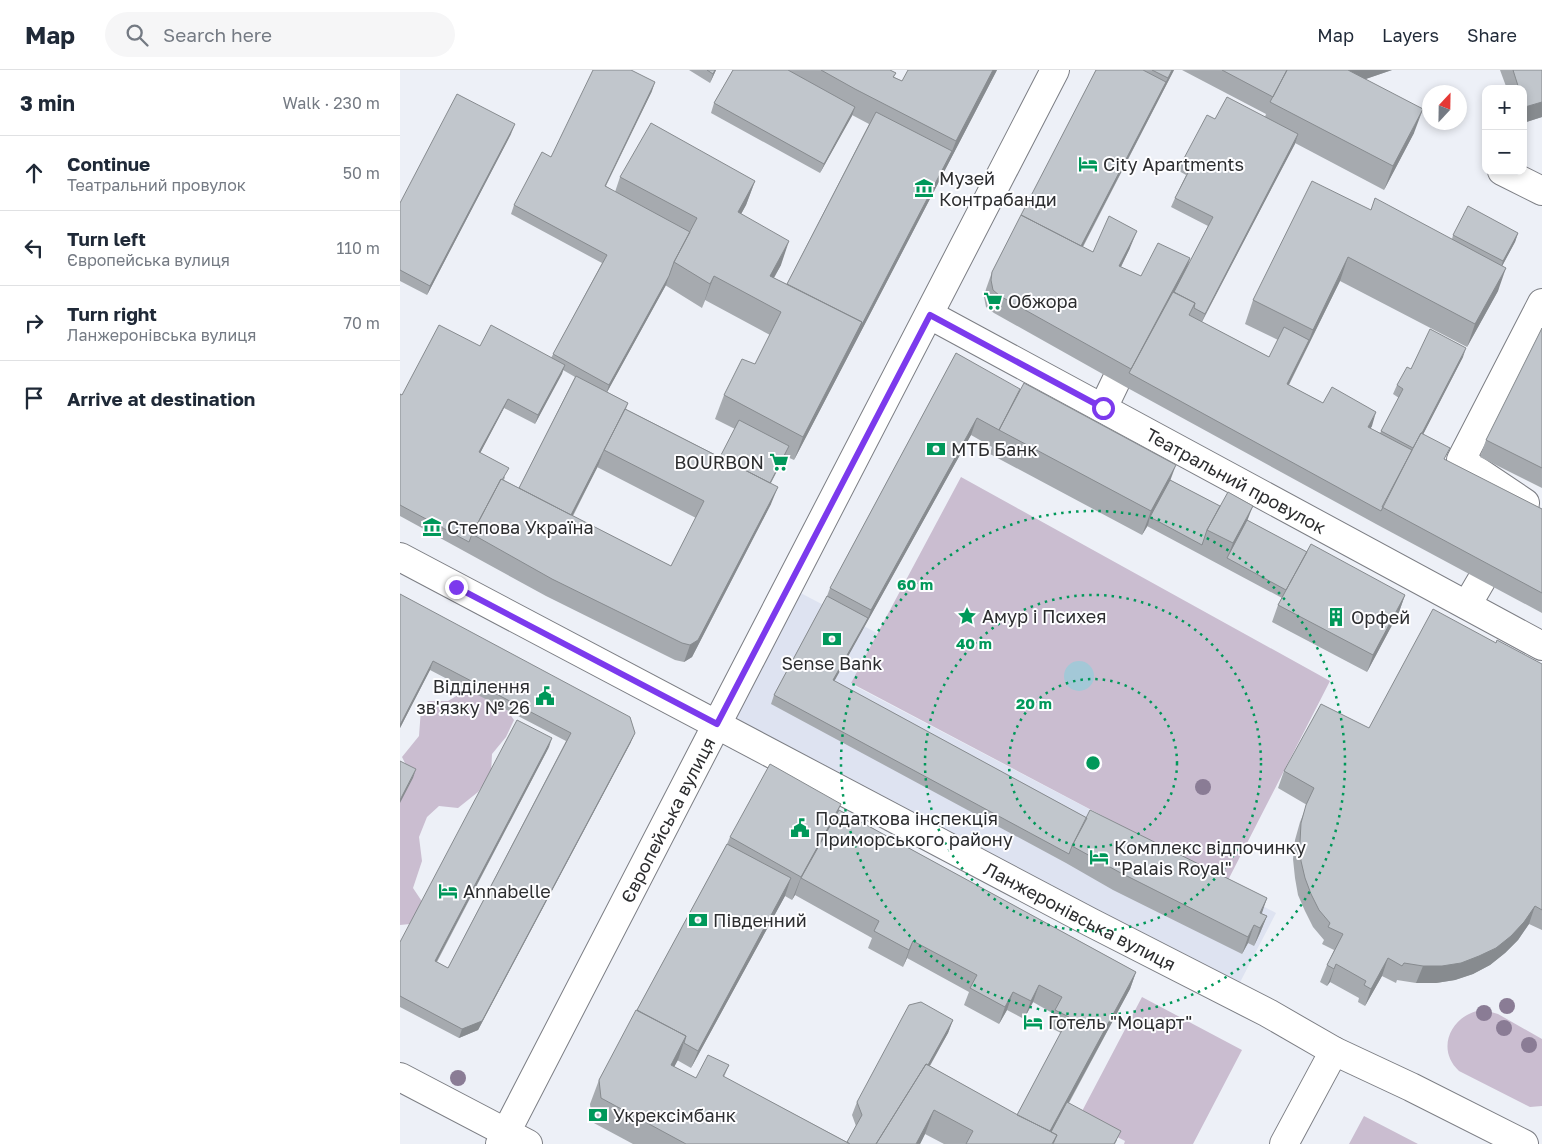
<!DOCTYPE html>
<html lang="en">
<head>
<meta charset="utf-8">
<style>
  :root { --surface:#fff; --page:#f6f6f7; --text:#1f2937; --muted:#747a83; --line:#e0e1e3 }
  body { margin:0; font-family:"Golos Text",sans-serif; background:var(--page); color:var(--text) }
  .controls { position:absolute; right:15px; top:15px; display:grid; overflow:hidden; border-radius:10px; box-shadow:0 2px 8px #0003 }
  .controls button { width:45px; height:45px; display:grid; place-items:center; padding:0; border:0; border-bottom:1px solid var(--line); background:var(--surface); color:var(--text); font:25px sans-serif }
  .compass { position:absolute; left:1022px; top:15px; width:45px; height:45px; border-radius:50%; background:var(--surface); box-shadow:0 2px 8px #0003; rotate:22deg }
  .stop { position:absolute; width:15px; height:15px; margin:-11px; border:4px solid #7c3aed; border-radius:50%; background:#fff }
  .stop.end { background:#7c3aed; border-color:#fff; box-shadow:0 1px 5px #0008 }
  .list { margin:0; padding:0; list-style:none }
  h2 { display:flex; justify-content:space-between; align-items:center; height:65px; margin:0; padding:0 20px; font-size:21px }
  h2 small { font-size:16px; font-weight:400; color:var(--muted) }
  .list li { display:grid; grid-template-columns:32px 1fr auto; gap:15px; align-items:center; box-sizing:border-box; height:75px; padding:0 20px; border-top:1px solid var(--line) }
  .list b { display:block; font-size:19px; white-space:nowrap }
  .list p { margin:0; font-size:16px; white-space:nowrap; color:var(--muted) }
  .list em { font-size:16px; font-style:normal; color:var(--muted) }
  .icon { flex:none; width:28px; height:28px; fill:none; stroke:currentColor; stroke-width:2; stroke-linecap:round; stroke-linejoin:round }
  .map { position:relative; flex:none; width:1142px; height:1074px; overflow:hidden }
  header { display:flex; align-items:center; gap:30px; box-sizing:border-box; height:70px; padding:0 25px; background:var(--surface); border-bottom:1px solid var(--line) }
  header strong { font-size:24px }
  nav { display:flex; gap:28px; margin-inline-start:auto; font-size:18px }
  .search { width:350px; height:45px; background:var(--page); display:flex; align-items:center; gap:12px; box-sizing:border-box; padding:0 18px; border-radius:28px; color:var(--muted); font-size:19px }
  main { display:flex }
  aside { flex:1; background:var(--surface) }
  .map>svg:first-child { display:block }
  .built { fill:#dee3f1 }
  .green { fill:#cabdd0 }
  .water { fill:#a3c8d7 }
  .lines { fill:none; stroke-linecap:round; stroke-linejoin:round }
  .minor-casing { stroke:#7c7e84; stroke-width:30 }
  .minor { stroke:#fff; stroke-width:28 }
  .tree { fill:#8a7c95 }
  .wall { fill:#a6aaaf; fill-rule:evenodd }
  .shaded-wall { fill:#878b8f }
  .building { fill:#c1c6cc; stroke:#878b8f }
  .route { stroke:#7c3aed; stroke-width:6 }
  .ring { fill:none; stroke:#00985a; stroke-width:2.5; stroke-dasharray:2.5 5 }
  .labels { text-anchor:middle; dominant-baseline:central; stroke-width:4; stroke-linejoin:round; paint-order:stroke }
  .poi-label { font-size:18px; fill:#2c2d2f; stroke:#fdfdff; text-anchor:start }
  .street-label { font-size:18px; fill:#2c2d2f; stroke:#fdfdff }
  .centre { fill:#00985a; stroke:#fdfdff; stroke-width:2.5 }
  .ring-label { font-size:15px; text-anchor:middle; font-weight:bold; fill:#00985a; stroke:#fdfdff; stroke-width:4; stroke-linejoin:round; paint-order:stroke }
</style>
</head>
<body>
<header>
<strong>Map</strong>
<div class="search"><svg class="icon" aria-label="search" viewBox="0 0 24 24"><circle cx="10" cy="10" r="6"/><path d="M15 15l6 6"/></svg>Search here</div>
<nav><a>Map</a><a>Layers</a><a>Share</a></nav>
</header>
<main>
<aside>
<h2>3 min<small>Walk · 230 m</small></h2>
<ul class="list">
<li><svg class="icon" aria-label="ahead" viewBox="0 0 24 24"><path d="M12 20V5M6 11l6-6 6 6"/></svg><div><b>Continue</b><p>Театральний провулок</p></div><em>50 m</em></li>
<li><svg class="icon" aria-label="left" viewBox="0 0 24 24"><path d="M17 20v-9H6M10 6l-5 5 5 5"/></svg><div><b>Turn left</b><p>Європейська вулиця</p></div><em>110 m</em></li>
<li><svg class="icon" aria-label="right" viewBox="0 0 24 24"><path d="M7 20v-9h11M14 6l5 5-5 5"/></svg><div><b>Turn right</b><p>Ланжеронівська вулиця</p></div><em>70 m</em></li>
<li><svg class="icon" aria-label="arrive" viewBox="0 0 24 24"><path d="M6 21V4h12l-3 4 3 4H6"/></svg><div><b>Arrive at destination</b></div></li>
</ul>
</aside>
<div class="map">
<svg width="1142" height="1074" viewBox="0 0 1142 1074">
  <rect width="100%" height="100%" fill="#edf0f7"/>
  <path class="built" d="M391 518 477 563 451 614 807 801 825 816 876 843 836 920 322 652Z"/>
  <path class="green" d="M561 407 930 611 825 816 807 801 451 613Z
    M68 619 100 630 114 650 106 667 92 684 91 704 78 722 58 738 39 736 27 747 19 767 22 791 13 818 25 836 10 854 0 855V727L9 701 2 687 19 666 21 639 28 631H48Z
    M742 927 842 980 793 1074H724L725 1071 679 1047Z
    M1084 940 1098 944 1142 969V1036L1130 1037 1059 1001C1034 978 1053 942 1084 940Z
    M964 1046 1018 1074H949Z"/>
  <path class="water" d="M664 606a15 15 0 1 1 30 0a15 15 0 1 1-30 0Z"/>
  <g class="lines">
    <g class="minor-casing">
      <g id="minor">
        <path d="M1102 101 1142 121"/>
        <path id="s1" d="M530 245 1142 576"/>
        <path d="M703 338 716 311"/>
        <path d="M1118 444 1125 433 1061 390 1142 233"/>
        <path id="s2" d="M0 487 690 852 868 943 934 981 1011 1017 1124 1074"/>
        <path d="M1067 535 1081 511"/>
        <path d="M0 1007 128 1074"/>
        <path id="s3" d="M100 1074 655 0"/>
        <path d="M884 1074 934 981"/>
      </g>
    </g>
    <use href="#minor" class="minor"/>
  </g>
  <g class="tree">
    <circle cx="803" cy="717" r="8"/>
    <circle cx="1107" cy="936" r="8"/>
    <circle cx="1084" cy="943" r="8"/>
    <circle cx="1104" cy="958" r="8"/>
    <circle cx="1129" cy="975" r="8"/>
    <circle cx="58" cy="1008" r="8"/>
  </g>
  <path class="wall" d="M289 0H316L310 13Z
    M333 0H490L496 3 494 7 502 11 597 0 394 390 385 386 371 413V434L292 587 284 592 275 590 146 526 0 446V324L2 325 80 276 151 288 202 193 111 144 114 135 151 87 252 21 206 116 215 122 220 107 355 111 346 135 341 144 381 195 374 208 387 214 469 54 452 45 420 103 311 43 314 33ZM265 215 302 238 305 230 370 265 355 294 324 325 315 349 335 359 320 387 226 339 228 333 207 322 266 215ZM163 300 175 307 119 418 104 410 105 407 80 383 104 338 135 354ZM198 396 197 397 296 448 271 496 173 446Z
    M696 0H774L683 177 693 182 730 178 721 197 741 206 790 188 788 196 808 156 771 137 775 128 786 105 779 101 782 92 815 49 865 47 866 44 782 0H992L965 9 1014 63 984 120 895 73 802 252 869 287 878 270 845 254 853 230 971 140 1052 169 1053 165 1118 163 1115 172 1102 196 1098 221 1067 277 940 211 889 315 923 333 972 356 970 358 980 363 999 328 993 324 997 315 1011 299 1063 287 1023 364 1045 390 1142 439V543L976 454 724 316 594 243 586 237 584 227 586 219 592 202Z
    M1100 0H1142V47L1123 53V19H1107Z
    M111 64 27 225 0 211V133Z
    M1142 258V418L1080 387 1086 370Z
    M556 283 770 410 907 482 1005 525 999 542 967 602 872 552 878 535 882 528 747 456 748 455 742 465 590 384 592 377 571 365 434 611 687 748 867 828 861 843 867 846 860 863 854 876 848 873 842 884 713 820 666 793 371 634 374 625 427 526 430 518Z
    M0 524 231 672 78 960 59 968 0 937V872L149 677 37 892 48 898 166 671 30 600 0 658Z
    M1096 573 1142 594V860L1129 854 1118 870 1105 883 1090 895 1073 904 1055 910 1036 913H1016L997 910 996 913 982 906 965 936 958 932 959 928 930 912 927 916 920 912 927 895 934 880 922 874 924 870 913 857 905 841 898 825 895 808 893 789 895 770 900 752 907 735 878 718 884 701 969 658Z
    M439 740 736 902 730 919 669 1033 717 1070 715 1074H544L525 1064 520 1074H233L192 1052 190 1034 199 1010 327 774 330 767ZM395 825 472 868 468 878 503 897 507 888 569 922 564 935 599 954 607 940 624 949 633 932 654 944 649 957 661 963 617 1045 530 996 548 963 553 950 457 1032 452 1045 456 1056 447 1072 324 1007 329 995 296 1008 274 997 277 990 291 998 385 826 392 830Z"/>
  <path class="shaded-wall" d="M315 0H316L310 13 313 4Z
    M593 0H597L454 275 458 262 552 81 556 71Z
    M772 0H774L674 193 679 180Z
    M944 0H992L937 19Z
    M255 12 252 21 201 125 205 116Z
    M1142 32V47L1123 53V42L1125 37Z
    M455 37 452 46 420 103 424 94Z
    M1023 39 1014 63 984 120 993 96Z
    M115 54 111 64 27 225 30 216Z
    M898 64 895 74 801 253 805 244Z
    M355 111 346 135 329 166 338 142Z
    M737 161 730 178 713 213 719 196Z
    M1118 163 1115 172 1100 200 1103 191Z
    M389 171 381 195 361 230 370 206Z
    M948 187 940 211 882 328 887 314 909 270 913 260Z
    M790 188 784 205 729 303 731 299Z
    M1106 198 1098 221 1067 277 1075 254Z
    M269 206 266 215 206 324 209 315Z
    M314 206 302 238 310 214Z
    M462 252 454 275 394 390 403 367Z
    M1066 278 1063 287 1011 388 1014 379Z
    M165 295 162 304 135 354 138 345Z
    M108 329 104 338 76 391 79 382Z
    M976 342 972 356 964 371 968 357Z
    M577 348 571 365 430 619 433 610 468 548 471 540Z
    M389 376 385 385 362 429 366 420Z
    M203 383 198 396 164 462 169 448Z
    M776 395 767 419 750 447 748 455 742 465 751 441Z
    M378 417 371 434 292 587 284 592 290 575Z
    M853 436 844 459 827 488 833 473Z
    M1005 525 999 542 967 602 973 585Z
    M33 591 30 600 0 658V655Z
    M235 663 231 672 78 960 59 968 62 959Z
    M152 668 149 677 32 900 35 891Z
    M16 699 13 708 0 733V730Z
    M441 734 432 757 401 808 395 825 392 830 401 807Z
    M391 808 385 826 291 998 298 981Z
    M867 828 861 846 860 843Z
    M1135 836 1129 854 1118 870 1105 883 1090 895 1073 904 1055 910 1036 913H1016L1023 896Z
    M867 846 860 863 854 876 860 858Z
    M854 855 848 873 842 884 848 867Z
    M513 871 507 888 503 897 509 880Z
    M988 888 982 906 965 936 971 919Z
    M936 894 930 912 927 916 934 899Z
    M736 902 730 919 646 1074V1068Z
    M639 915 633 932 624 949 631 931Z
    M613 922 607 940 599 954 605 937Z
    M553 950 548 963 517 1018 482 1074Z
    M286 966 278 990 262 1019 271 995Z
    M534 1040 525 1064 520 1074H516Z"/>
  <path class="building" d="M193 0H231L255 12 205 116 290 162 274 192 269 206 209 315 153 284 207 185 114 135 142 82 151 87Z
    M307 0H315L313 4Z
    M333 0H388L455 37 424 94 314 33Z
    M421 0H490L496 3 493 7 502 11 508 0H593L556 71 455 19Z
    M696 0H743L766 12 681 176 621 145Z
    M752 0H772L768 8Z
    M822 0H887L873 27Z
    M887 0H948L1023 39 993 96 870 32Z
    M1113 0H1142V32L1125 37 1123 31V19H1119Z
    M57 24 115 54 30 216 0 200V133Z
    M827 27 898 64 805 244 794 238 795 233 774 222 813 147 775 128 791 97 782 92 807 45 815 49Z
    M476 42 552 81 458 262 462 252 387 214Z
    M251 53 355 111 338 142 389 171 370 206 462 252 403 367 324 325 342 289 355 294 381 242 314 206 310 214 274 192 297 148 220 107Z
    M912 111 971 140 975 128 1106 198 1075 254 948 187 913 260 853 230Z
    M1068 136 1118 163 1103 191 1053 165Z
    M621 145 693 182 709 146 737 161 719 196 741 206 758 173 790 188 731 299 600 226 593 220 591 210 592 202Z
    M773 222 795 233 789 245 869 287 884 257 909 270 887 314 923 333 932 317 976 342 968 357 1012 380 981 441 729 303Z
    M39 255 80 276 91 255 165 295 138 345 108 329 79 382 109 398 102 410 101 409 72 464 69 472 0 435V324L2 325Z
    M1142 258V398L1086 370Z
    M1030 259 1066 278 1022 363H1021L1013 378 981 361 1003 319 997 315 1007 297 1011 299Z
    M556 283 620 319 599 360 577 348 471 540 430 518Z
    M176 306 228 333 171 445 119 418Z
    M624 313 776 395 751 441 599 360Z
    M225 339 378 417 298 570 290 575 282 573 152 509 72 464 101 409 271 496 304 431 204 380Z
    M339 350 389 376 370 413 320 387Z
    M1021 363 1050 378 1044 389 1142 439V523L982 437Z
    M770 410 820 436 807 460 802 475 750 447Z
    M828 422 853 436 833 473 807 460Z
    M847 450 907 482 886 520 827 488Z
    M911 474 1005 525 973 585 878 535Z
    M0 524 230 647 235 663 82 951 62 959 0 926V872L117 650 152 668 35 891 48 898 171 663 33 591 0 655Z
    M427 526 468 548 433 610 687 748 672 776 669 784 374 625Z
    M1033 539 1096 573 1097 570 1142 594V840L1135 836 1124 852 1111 866 1096 878 1079 886 1061 893 1042 896H1023L1004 893 1002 896 988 888 971 919 964 915 966 911 936 894 934 899 927 895 943 864 928 857 930 853 919 840 911 824 905 808 901 791 900 772 901 753 906 735 914 718 884 701 921 634 969 658Z
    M0 691 16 699 0 730Z
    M370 694 441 734 401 807 330 767Z
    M439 740 736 902 650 1061 617 1045 669 947 655 940 662 927 639 915 631 931 613 922 605 937 570 918 577 905 513 871 509 880 474 861 479 851 401 808Z
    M690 740 867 828 860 843 867 846 860 858 854 855 848 867 719 802 672 776Z
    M327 774 391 808 298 981 284 973 286 966 237 940Z
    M521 932 553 950 528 995 526 994 476 1074H450L447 1072 462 1045 457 1032 509 935Z
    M236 940 286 966 271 995 296 1008 308 985 329 995 323 1006 450 1074H286L201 1028 199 1010Z
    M526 994 616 1044 657 1065 652 1074H566L573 1061 534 1040 516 1074H476Z
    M667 1032 721 1061 714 1074H653L657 1065 651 1062Z"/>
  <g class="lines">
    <path class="route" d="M56 517 317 654 530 245 703 338"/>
  </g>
  <g class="ring">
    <circle cx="693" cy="693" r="84"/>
    <circle cx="693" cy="693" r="168"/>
    <circle cx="693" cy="693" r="252"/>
  </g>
  <defs>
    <g id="hotel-bare" transform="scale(1.5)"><path d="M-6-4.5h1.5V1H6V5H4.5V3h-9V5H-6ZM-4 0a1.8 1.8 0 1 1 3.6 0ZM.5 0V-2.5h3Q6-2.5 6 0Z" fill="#00985a" stroke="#fdfdff" stroke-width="2.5" paint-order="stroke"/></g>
    <g id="museum-bare" transform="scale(1.5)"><path d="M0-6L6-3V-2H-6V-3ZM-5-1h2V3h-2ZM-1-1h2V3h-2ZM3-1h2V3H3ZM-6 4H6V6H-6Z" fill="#00985a" stroke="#fdfdff" stroke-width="2.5" paint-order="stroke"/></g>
    <g id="supermarket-bare" transform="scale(1.5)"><path d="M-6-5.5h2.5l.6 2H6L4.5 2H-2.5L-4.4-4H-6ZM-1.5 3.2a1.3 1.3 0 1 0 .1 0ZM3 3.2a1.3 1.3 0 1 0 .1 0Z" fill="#00985a" stroke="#fdfdff" stroke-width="2.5" paint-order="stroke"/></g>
    <g id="bank-bare" transform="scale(1.5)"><path d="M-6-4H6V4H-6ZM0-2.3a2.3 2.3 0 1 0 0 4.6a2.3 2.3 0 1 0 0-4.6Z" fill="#00985a" stroke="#fdfdff" stroke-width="2.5" paint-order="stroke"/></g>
    <g id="sight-bare" transform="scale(1.5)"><path d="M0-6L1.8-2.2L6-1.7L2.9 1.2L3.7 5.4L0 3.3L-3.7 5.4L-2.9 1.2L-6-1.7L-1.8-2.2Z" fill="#00985a" stroke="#fdfdff" stroke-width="2.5" paint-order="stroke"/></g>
    <g id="building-bare" transform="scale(1.5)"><path d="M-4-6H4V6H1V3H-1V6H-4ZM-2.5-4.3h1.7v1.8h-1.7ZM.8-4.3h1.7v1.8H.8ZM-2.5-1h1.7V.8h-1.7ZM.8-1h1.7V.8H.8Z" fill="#00985a" stroke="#fdfdff" stroke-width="2.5" paint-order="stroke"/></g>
    <g id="civic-bare" transform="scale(1.5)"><path d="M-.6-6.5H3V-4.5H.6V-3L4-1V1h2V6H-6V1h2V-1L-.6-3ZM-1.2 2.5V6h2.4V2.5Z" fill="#00985a" stroke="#fdfdff" stroke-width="2.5" paint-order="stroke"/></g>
  </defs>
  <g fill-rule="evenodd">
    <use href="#hotel-bare" x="688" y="94"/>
    <use href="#museum-bare" x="524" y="118"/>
    <use href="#supermarket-bare" x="593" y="231"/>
    <use href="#bank-bare" x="536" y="379"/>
    <use href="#supermarket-bare" x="379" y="392"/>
    <use href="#museum-bare" x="32" y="457"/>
    <use href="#sight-bare" x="567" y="546"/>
    <use href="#building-bare" x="936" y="547"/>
    <use href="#bank-bare" x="432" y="569"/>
    <use href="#civic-bare" x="145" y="626"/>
    <use href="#civic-bare" x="400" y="758"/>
    <use href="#hotel-bare" x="699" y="787"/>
    <use href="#hotel-bare" x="48" y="821"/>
    <use href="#bank-bare" x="298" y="850"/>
    <use href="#hotel-bare" x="633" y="952"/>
    <use href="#bank-bare" x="198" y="1045"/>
  </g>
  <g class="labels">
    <g class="poi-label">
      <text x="703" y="94">City Apartments</text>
      <text x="539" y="108">Музей<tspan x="539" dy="21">Контрабанди</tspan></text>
      <text x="608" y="231">Обжора</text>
      <text x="551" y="379">МТБ Банк</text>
      <text x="364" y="392" text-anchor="end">BOURBON</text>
      <text x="47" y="457">Степова Україна</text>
      <text x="582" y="546">Амур і Психея</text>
      <text x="951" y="547">Орфей</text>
      <text x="432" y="593" text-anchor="middle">Sense Bank</text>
      <text x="130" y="616" text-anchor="end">Відділення<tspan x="130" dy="21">зв'язку № 26</tspan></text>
      <text x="415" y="748">Податкова інспекція<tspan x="415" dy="21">Приморського району</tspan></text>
      <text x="714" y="777">Комплекс відпочинку<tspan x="714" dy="21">"Palais Royal"</tspan></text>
      <text x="63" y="821">Annabelle</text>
      <text x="313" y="850">Південний</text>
      <text x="648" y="952">Готель "Моцарт"</text>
      <text x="213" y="1045">Укрексімбанк</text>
    </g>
    <g class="street-label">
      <text stroke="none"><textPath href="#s1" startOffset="348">Театральний провулок</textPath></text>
      <text stroke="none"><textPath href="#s3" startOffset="365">Європейська вулиця</textPath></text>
      <text stroke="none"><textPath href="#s2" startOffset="769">Ланжеронівська вулиця</textPath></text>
    </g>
  </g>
  <circle cx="693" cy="693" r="8" class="centre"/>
  <g class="ring-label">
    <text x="515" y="520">60 m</text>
    <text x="574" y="579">40 m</text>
    <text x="634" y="639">20 m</text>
  </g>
</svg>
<div class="controls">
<button>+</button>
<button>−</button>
</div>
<svg class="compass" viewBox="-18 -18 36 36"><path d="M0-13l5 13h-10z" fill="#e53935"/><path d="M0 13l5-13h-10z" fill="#747a83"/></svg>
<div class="stop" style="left:703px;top:338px"></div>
<div class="stop end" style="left:56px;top:517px"></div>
</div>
</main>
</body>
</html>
